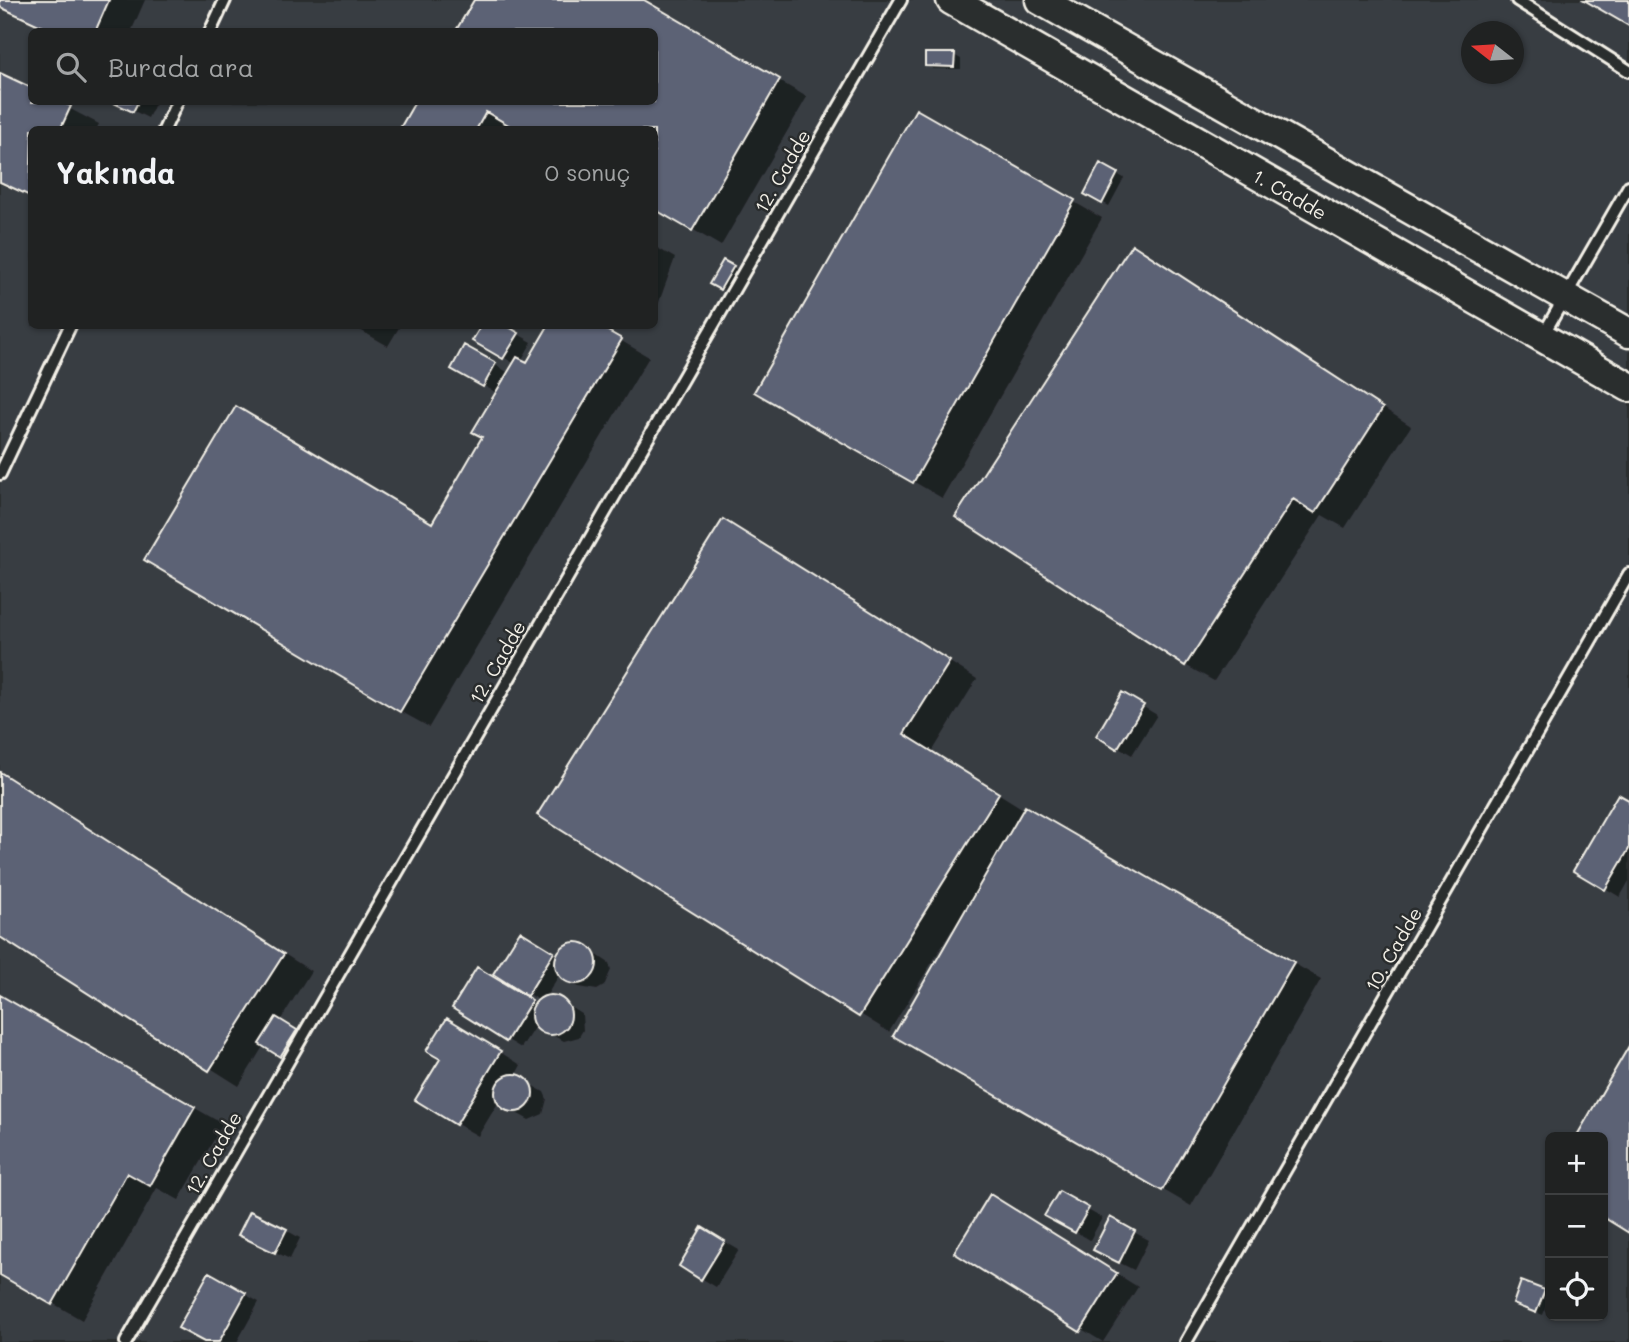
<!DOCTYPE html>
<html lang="tr">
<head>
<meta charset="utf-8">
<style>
  :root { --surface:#202222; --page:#282a2a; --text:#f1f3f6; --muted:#a2a4a5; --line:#3d3f40 }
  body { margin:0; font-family:Mali,sans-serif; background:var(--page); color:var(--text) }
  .controls { position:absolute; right:21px; bottom:21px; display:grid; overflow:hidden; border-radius:10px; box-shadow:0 2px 5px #0004 }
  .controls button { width:63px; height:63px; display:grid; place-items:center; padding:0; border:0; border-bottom:2px solid var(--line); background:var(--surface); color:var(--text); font:35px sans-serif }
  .compass { position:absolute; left:1461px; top:21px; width:63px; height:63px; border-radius:50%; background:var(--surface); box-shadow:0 2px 5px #0004; rotate:287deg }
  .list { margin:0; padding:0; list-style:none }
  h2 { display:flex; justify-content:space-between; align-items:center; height:91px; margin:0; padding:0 28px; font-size:30px }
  h2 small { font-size:23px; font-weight:400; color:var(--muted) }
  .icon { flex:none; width:38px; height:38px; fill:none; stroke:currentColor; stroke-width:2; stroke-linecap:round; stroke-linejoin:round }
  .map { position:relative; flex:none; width:1629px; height:1342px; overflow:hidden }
  .search { position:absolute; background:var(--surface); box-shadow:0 2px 5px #0004; left:28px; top:28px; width:630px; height:77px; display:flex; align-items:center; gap:18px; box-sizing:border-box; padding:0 24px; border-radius:10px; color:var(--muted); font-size:26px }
  .panel { position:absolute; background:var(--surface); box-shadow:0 2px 5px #0004; left:28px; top:126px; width:630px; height:203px; border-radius:10px }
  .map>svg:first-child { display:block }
  .built { fill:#393d43; fill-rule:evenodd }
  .shadow { fill:#0007 }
  .building { fill:#5c6274; stroke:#f4f1e8; stroke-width:2 }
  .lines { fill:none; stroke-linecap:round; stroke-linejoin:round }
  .service-casing { stroke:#f4f1e8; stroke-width:16 }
  .tertiary-casing { stroke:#f4f1e8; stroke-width:33 }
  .service { stroke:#2a2d2e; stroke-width:10 }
  .tertiary { stroke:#2a2d2e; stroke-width:28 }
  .labels { text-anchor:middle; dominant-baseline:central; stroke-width:5; stroke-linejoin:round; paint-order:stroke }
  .street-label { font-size:19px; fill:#f4f1e8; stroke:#2a2d2e }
</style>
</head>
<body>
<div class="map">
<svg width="1629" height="1342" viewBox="0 0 1629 1342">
  <rect width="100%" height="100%" fill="#2a2d2e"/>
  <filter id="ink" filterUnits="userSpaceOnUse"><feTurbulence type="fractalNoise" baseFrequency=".0143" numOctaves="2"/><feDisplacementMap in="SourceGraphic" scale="14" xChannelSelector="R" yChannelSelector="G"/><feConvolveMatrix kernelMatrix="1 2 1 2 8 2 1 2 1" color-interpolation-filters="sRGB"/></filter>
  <g filter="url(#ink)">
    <path class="built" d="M0 0H1629V1342H0ZM32 32H654V102H32ZM1472 32H1514V74H1472ZM32 130H654V326H32ZM1550 1137H1603V1316H1550Z"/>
    <path class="shadow" d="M0 0H145L131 32H51L0 8Z
      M476 0H640L807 97 721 246 654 207V130L515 126 514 130H401L417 102H654V32Z
      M954 55 961 59V69H933L927 65Z
      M0 75 32 102H57L99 124 96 130H32V198L0 184Z
      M116 102H156L148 118Z
      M917 112 1102 218 942 498 757 391Z
      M1101 165 1124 178 1109 206 1086 193Z
      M654 246 675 258 654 316Z
      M724 262 739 271 727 292 711 283Z
      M1161 263 1411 426 1345 528 1322 515 1214 681 1185 665Z
      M353 326H400L388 346Z
      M483 326H504L532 342 521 361 527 365 550 326H596L649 357 429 727 400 711 432 525 485 437 497 393 453 369 465 347 509 373 515 364 475 340Z
      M752 538 977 679 932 752 1025 810 1321 979 1191 1206 895 1035 955 931 952 930 889 1032 540 814Z
      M1122 694 1157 715 1132 755 1098 735Z
      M0 773 311 971 280 1021 302 1035 287 1059 264 1045 239 1086 0 935Z
      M1629 802V881L1620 897 1576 871Z
      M521 934 559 957 563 948 579 943 609 963 611 970 604 986 597 990 579 987 565 979 561 972 544 1000 553 997 582 1014 583 1030 579 1037 564 1041 541 1030 537 1023 521 1048 454 1007 492 977 537 1005 539 1000 496 974Z
      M0 997 223 1124 179 1200 157 1188 82 1320 0 1273Z
      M469 1033 521 1065 515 1076 544 1092 547 1099 543 1114 529 1120 498 1103 478 1136 457 1124Z
      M1629 1049V1231L1603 1215V1137H1578Z
      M1059 1194 1102 1218 1090 1240 1047 1215Z
      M1012 1209 1138 1287 1103 1342 956 1253Z
      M1111 1220 1149 1240 1134 1270 1110 1258Z
      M703 1229 739 1250 716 1287 681 1266Z
      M286 1230 300 1238 290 1259 254 1242Z
      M210 1275 259 1302 237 1342H207Z
      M1544 1291 1550 1295 1543 1315 1522 1307Z"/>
    <path class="building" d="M0 0H109L95 32H54L0 7Z
      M474 0H644L780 79 692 231 654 209V130H517L486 112 476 130H399L415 102H654V32H455Z
      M1584 0H1629V26Z
      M925 53H955L954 67 925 66Z
      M0 73 32 88V102H61L71 106 60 130H32L30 196 0 182Z
      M112 102H138L133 112Z
      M916 109 1075 200 913 483 754 392Z
      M1100 163 1118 173 1102 204 1084 194Z
      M1132 244 1383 408 1315 513 1293 499 1185 666 955 517Z
      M723 260 734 266 720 290 709 284Z
      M481 326H507L519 333 503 359 472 341Z
      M548 326H599L622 339 400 712 144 560 236 406 432 523 482 437 472 432 517 357 527 362Z
      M464 345 496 363 483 387 451 369Z
      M723 519 950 661 904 734 999 793 859 1017 537 815Z
      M1122 692 1144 705 1117 749 1096 736Z
      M0 772 284 954 209 1071 0 937Z
      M1618 794 1629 800V849L1605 890 1573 871Z
      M1025 806 1294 962 1162 1191 893 1036Z
      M520 931 554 952 527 996 493 974Z
      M555 963a21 21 0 1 1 42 0a21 21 0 1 1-42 0Z
      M477 967 532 1000 506 1042 452 1008Z
      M0 995 195 1107 150 1186 127 1173 52 1305 0 1275Z
      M531 1015a20 20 0 1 1 40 0a20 20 0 1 1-40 0Z
      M276 1017 297 1030 280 1057 259 1044Z
      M447 1018 501 1051 456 1125 415 1100 440 1059 426 1051Z
      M1629 1046V1233L1603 1217V1137H1576Z
      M495 1093a19 19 0 1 1 38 0a19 19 0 1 1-38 0Z
      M1059 1191 1089 1208 1075 1233 1044 1216Z
      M990 1194 1117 1273 1080 1332 954 1253Z
      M250 1211 287 1229 275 1253 238 1235Z
      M1110 1217 1135 1231 1119 1263 1093 1250Z
      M702 1227 725 1241 701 1280 679 1266Z
      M209 1272 246 1293 219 1342H204L178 1328Z
      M1521 1281 1545 1290 1536 1313 1513 1304Z"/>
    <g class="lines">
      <g class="service-casing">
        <path id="service" d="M1517 0 1629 71
          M210 32 225 0
          M164 130 177 102
          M1543 335 1629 186
          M0 474 70 326
          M126 1342 901 0
          M1186 1342 1629 574"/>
      </g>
      <g class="tertiary-casing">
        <path id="tertiary" d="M951 0 1629 387
          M1040 0 1629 333"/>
      </g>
      <use href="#service" class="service"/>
      <use href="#tertiary" class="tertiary"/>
    </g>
  </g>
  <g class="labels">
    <g class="street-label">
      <text transform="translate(782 171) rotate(-60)">12. Cadde</text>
      <text transform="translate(1290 194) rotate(30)">1. Cadde</text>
      <text transform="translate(497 662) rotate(-60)">12. Cadde</text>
      <text transform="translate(1393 949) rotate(-60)">10. Cadde</text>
      <text transform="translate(213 1153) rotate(-60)">12. Cadde</text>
    </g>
  </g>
</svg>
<div class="controls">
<button>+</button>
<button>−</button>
<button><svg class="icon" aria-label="locate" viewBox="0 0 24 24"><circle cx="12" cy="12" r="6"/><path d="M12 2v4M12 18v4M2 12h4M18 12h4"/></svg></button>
</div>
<svg class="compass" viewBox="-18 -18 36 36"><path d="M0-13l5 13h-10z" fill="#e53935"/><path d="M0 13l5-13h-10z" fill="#a2a4a5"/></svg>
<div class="search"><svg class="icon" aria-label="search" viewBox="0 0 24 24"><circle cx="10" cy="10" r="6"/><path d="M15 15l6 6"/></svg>Burada ara</div>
<section class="panel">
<h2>Yakında<small>0 sonuç</small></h2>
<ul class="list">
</ul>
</section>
</div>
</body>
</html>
